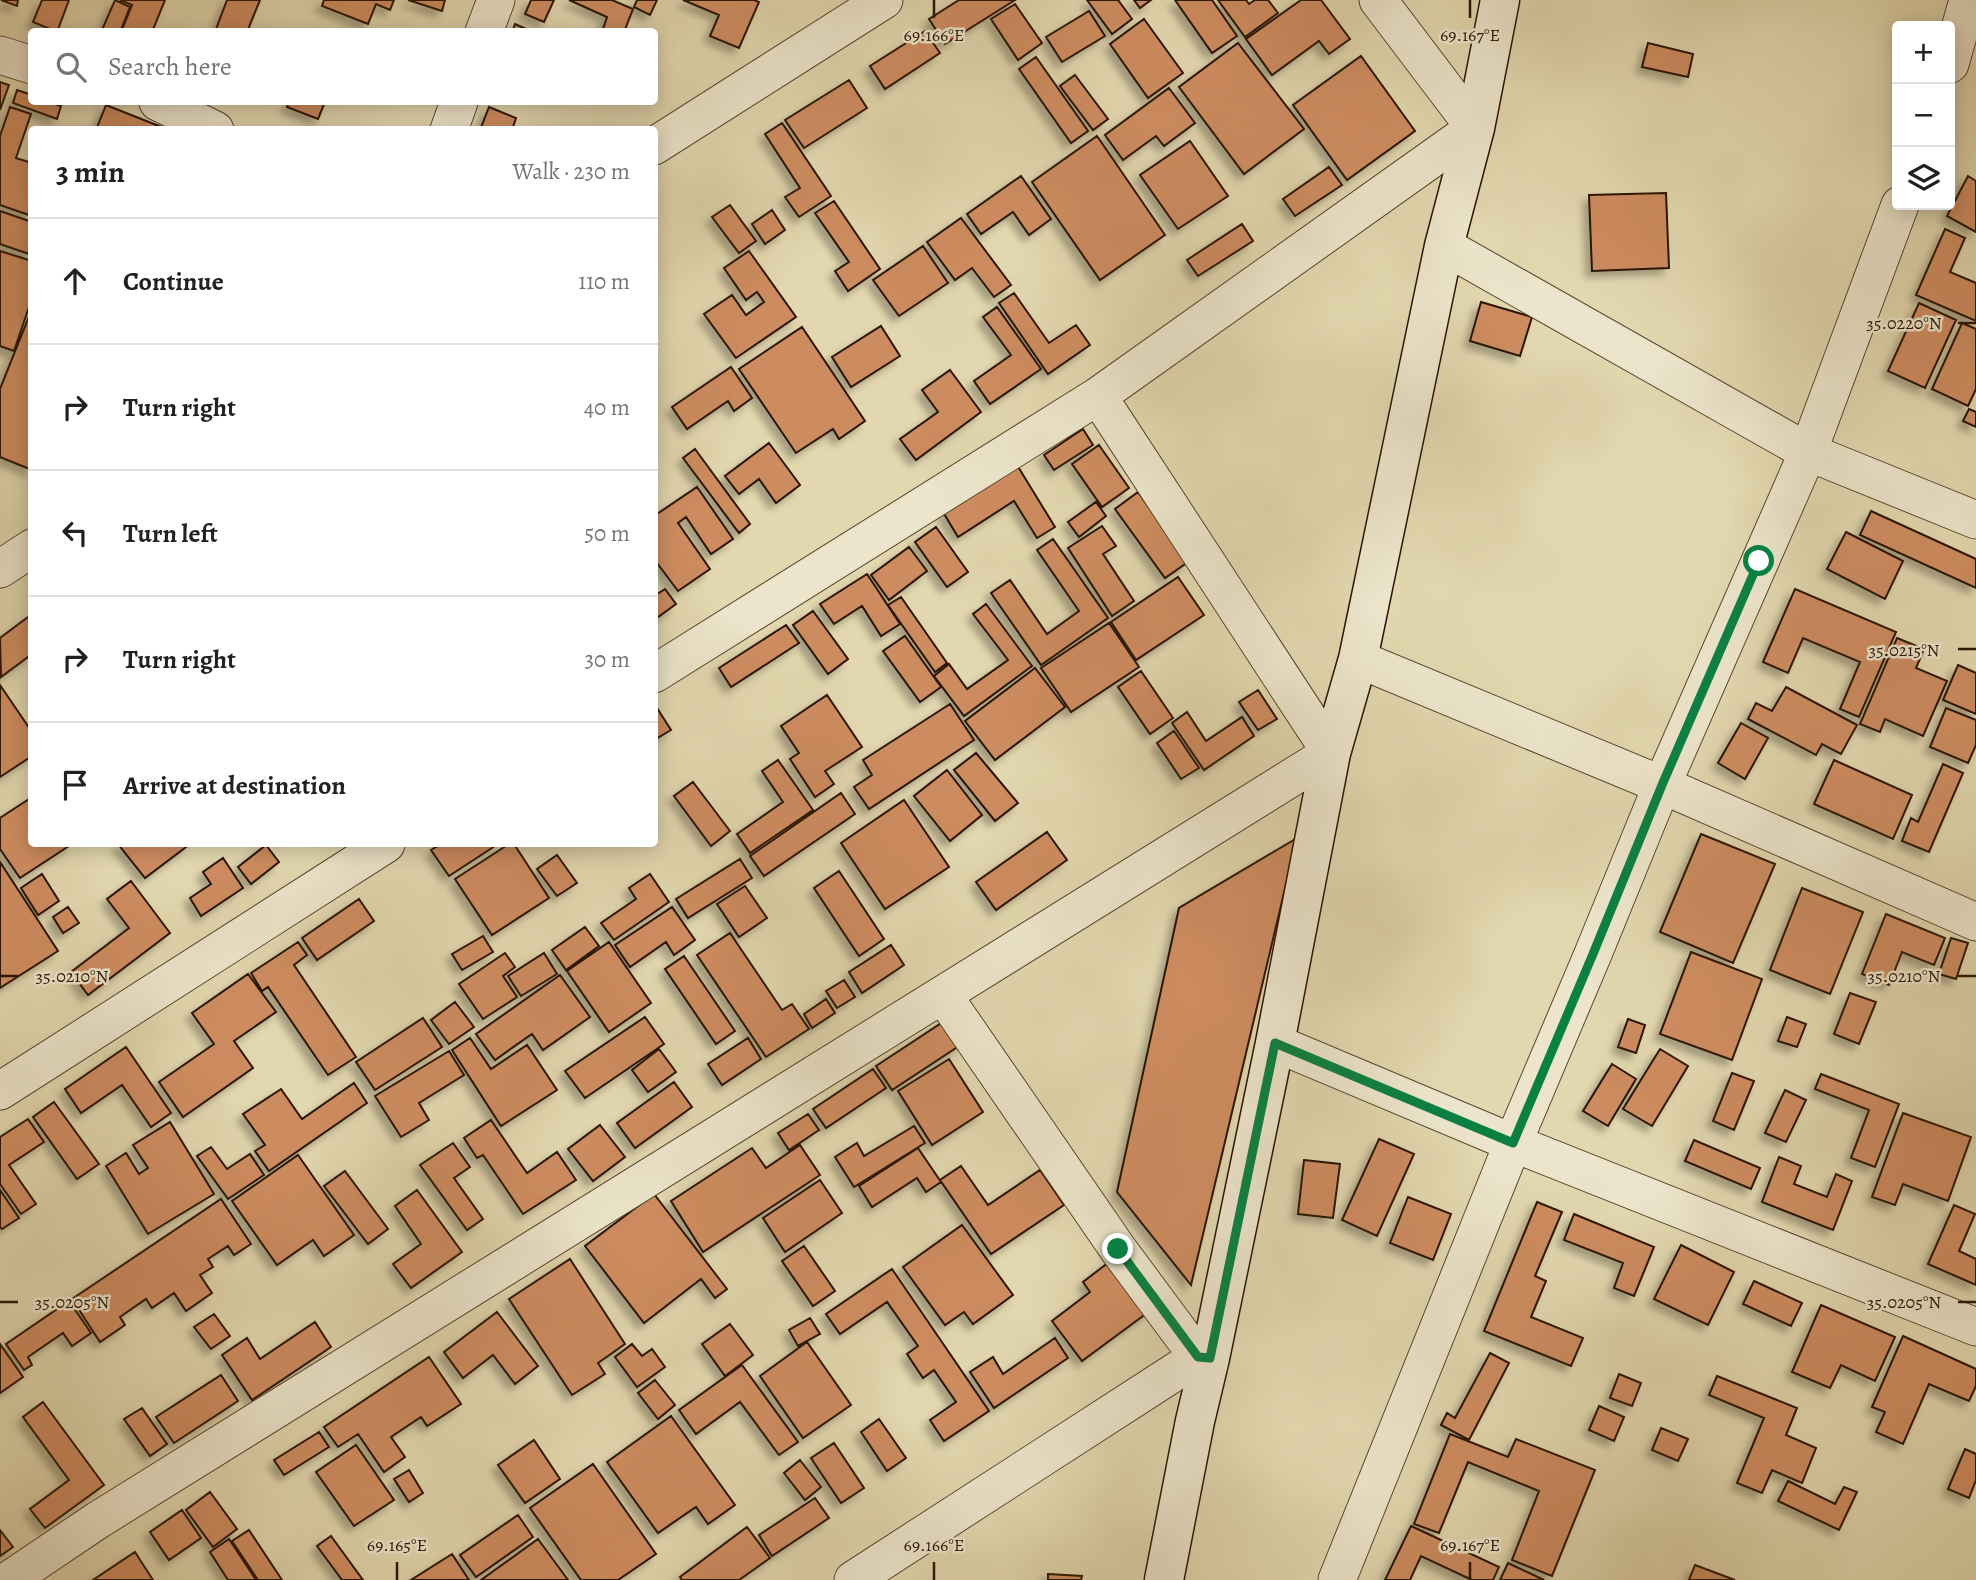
<!DOCTYPE html>
<html lang="en">
<head>
<meta charset="utf-8">
<style>
  :root { --surface:#fff; --page:#f2f2f2; --text:#202124; --muted:#757577; --line:#e0e0e0 }
  body { margin:0; font-family:Alegreya,serif; background:var(--page); color:var(--text) }
  .controls { position:absolute; right:21px; top:21px; display:grid; overflow:hidden; border-radius:7px; box-shadow:0 4px 18px #0003 }
  .controls button { width:63px; height:63px; display:grid; place-items:center; padding:0; border:0; border-bottom:2px solid var(--line); background:var(--surface); color:var(--text); font:35px sans-serif }
  .stop { position:absolute; width:21px; height:21px; margin:-16px; border:5px solid #0b8043; border-radius:50%; background:#fff }
  .stop.end { background:#0b8043; border-color:#fff; box-shadow:0 2px 7px #0008 }
  .list { margin:0; padding:0; list-style:none }
  h2 { display:flex; justify-content:space-between; align-items:center; height:91px; margin:0; padding:0 28px; font-size:30px }
  h2 small { font-size:23px; font-weight:400; color:var(--muted) }
  .list li { display:grid; grid-template-columns:46px 1fr auto; gap:21px; align-items:center; box-sizing:border-box; height:126px; padding:0 28px; border-top:2px solid var(--line) }
  .list b { display:block; font-size:26px; white-space:nowrap }
  .list em { font-size:23px; font-style:normal; color:var(--muted) }
  .icon { flex:none; width:38px; height:38px; fill:none; stroke:currentColor; stroke-width:2; stroke-linecap:round; stroke-linejoin:round }
  .map { position:relative; flex:none; width:1976px; height:1580px; overflow:hidden }
  .search { position:absolute; background:var(--surface); box-shadow:0 4px 18px #0003; left:28px; top:28px; width:630px; height:77px; display:flex; align-items:center; gap:18px; box-sizing:border-box; padding:0 24px; border-radius:7px; color:var(--muted); font-size:26px }
  .panel { position:absolute; background:var(--surface); box-shadow:0 4px 18px #0003; left:28px; top:126px; width:630px; height:721px; border-radius:7px }
  .map>svg:first-child { display:block }
  .building { fill:#cd8c61; stroke:#2b1403; stroke-width:2; filter:url(#shadow) }
  .lines { fill:none; stroke-linecap:round; stroke-linejoin:round }
  .street-casing { stroke:#59452e; stroke-width:39 }
  .secondary-casing { stroke:#2b1403; stroke-width:41 }
  .street { stroke:#ece5cb; stroke-width:37 }
  .secondary { stroke:#ece5cb; stroke-width:38 }
  .route { stroke:#0b8043; stroke-width:9 }
  .ticks { fill:none; stroke:#2b1403; stroke-width:2.5 }
  .ticks-label { font-size:18px; text-anchor:middle; fill:#2b1403; stroke:#ece5cb; stroke-width:5; stroke-linejoin:round; paint-order:stroke }
</style>
</head>
<body>
<div class="map">
<svg width="1976" height="1580" viewBox="0 0 1976 1580">
  <defs>
    <filter id="shadow"><feDropShadow dx="-6" dy="6" stdDeviation="3.5" flood-color="#0004"/></filter>
  </defs>
  <rect width="100%" height="100%" fill="#e2d7af"/>
  <filter id="stains"><feTurbulence type="fractalNoise" baseFrequency=".00286" numOctaves="4"/><feColorMatrix values="0 0 0 0 .2 0 0 0 0 .09 0 0 0 0 .02 0 0 0 .5 -.17"/></filter>
  <radialGradient id="worn" r=".72"><stop offset=".6" stop-color="#630" stop-opacity="0"/><stop offset="1" stop-color="#630" stop-opacity=".3"/></radialGradient>
  <path class="building" d="M1 0H18L17 6Z
    M42 0H69L57 32 33 22Z
    M115 0 130 7 120 32H101Z
    M120 0H165L152 32H121L132 5Z
    M227 0H260L247 32H215Z
    M324 0H394L390 10 376 4 368 24 322 6Z
    M408 0H445L442 11Z
    M531 0H554L544 22 525 14Z
    M569 0H612L633 9 624 32H602L607 17Z
    M637 0H657L650 15 634 7Z
    M683 0H754L759 2 739 48 710 36 719 15Z
    M959 0H1015L945 44 929 19Z
    M1087 0H1118L1132 19 1112 34Z
    M1134 0H1151L1140 8Z
    M1175 0H1212L1237 36 1212 53Z
    M1218 0H1246L1249 4 1255 0H1268L1278 13 1245 37Z
    M1301 0H1321L1350 39 1329 54 1319 41 1272 75 1246 39Z
    M1015 4 1042 43 1018 60 991 19Z
    M1089 11 1105 36 1062 62 1046 37Z
    M1144 19 1183 73 1148 98 1110 44Z
    M515 24 533 32H512Z
    M925 31 940 53 885 89 870 66Z
    M1238 43 1304 129 1244 174 1179 87Z
    M1648 43 1693 54 1688 77 1642 67Z
    M1361 56 1415 131 1347 180 1293 105Z
    M1036 57 1088 131 1071 143 1019 69Z
    M1075 75 1108 119 1093 130 1060 86Z
    M849 80 867 108 804 148 785 120Z
    M0 82 9 85 0 110Z
    M1169 88 1195 123 1164 146 1156 136 1123 160 1105 135Z
    M17 90 32 95V102H49L61 106 57 119 13 103Z
    M289 102H325L318 119 287 107Z
    M106 105 169 130H96Z
    M10 107 31 114 16 158 32 163V216L0 205V136Z
    M489 107 516 118 512 130H480Z
    M782 123 831 196 799 217 785 197 800 188 765 134Z
    M1097 136 1165 235 1100 280 1032 182Z
    M1190 141 1228 196 1178 229 1140 175Z
    M1329 167 1342 185 1295 216 1283 199Z
    M1021 176 1051 219 1029 235 1013 212 981 234 967 214Z
    M1968 176 1976 181V232L1947 216Z
    M1666 193 1669 268 1592 271 1589 195Z
    M834 201 880 269 848 291 835 271 849 262 815 213Z
    M730 205 756 241 739 253 712 217Z
    M772 210 785 230 765 244 752 224Z
    M0 211 32 222V255L0 244Z
    M961 218 1011 285 994 297 972 268 955 280 927 242Z
    M1242 224 1253 241 1198 276 1187 260Z
    M1945 229 1965 238 1950 272 1976 283V321L1916 295Z
    M923 246 948 283 899 316 873 280Z
    M0 251 32 261V298L14 351 0 346Z
    M749 251 796 317 736 358 704 314 732 295 746 315 764 302 757 292 746 300 724 268Z
    M1014 293 1049 343 1076 325 1090 345 1048 374 999 303Z
    M1481 302 1532 317 1520 356 1470 341Z
    M1919 303 1956 320 1925 388 1888 371Z
    M997 307 1041 369 990 404 974 381 1011 355 983 317Z
    M32 309V470L0 457V389Z
    M1962 323 1976 329V389L1968 406 1932 389Z
    M881 326 900 356 851 387 832 357Z
    M802 327 865 421 839 439 833 429 796 453 739 369Z
    M731 367 752 398 734 411 728 401 687 429 672 407Z
    M950 370 981 412 916 460 900 439 938 412 922 390Z
    M1969 409 1976 412V427L1963 421Z
    M1083 429 1093 445 1054 470 1044 455Z
    M769 443 800 485 776 503 759 479 739 494 725 476Z
    M1099 445 1129 488 1102 507 1072 464Z
    M695 449 750 524 739 533 683 458Z
    M1017 465 1055 527 1037 538 1014 501 958 537 943 512Z
    M697 487 733 539 711 554 686 517 678 523 710 569 678 591 654 559V516Z
    M1138 492 1188 562 1165 578 1115 509Z
    M1096 502 1106 516 1079 537 1068 522Z
    M1871 511 1976 559V588L1860 535Z
    M1102 526 1116 546 1103 554 1134 601 1112 616 1068 548Z
    M936 527 968 572 947 587 915 542Z
    M1846 532 1903 561 1885 599 1827 569Z
    M1053 539 1108 618 1041 665 991 593 1010 580 1047 634 1079 611 1037 550Z
    M909 547 927 571 889 600 871 575Z
    M867 574 900 624 881 636 862 606 834 624 820 604Z
    M1178 577 1204 615 1136 660 1111 622Z
    M665 589 676 604 654 620V596Z
    M1795 589 1896 632 1859 717 1840 709 1860 662 1803 638 1788 673 1763 662Z
    M901 597 947 663 935 672 888 605Z
    M986 604 1032 666 964 716 934 676 949 664 967 689 1008 660 973 614Z
    M813 611 848 659 828 674 793 625Z
    M32 614V654L1 677 0 638Z
    M1109 623 1139 667 1071 712 1041 668Z
    M786 625 799 643 731 687 719 668Z
    M905 636 941 687 920 702 883 651Z
    M1897 638 1924 649 1916 668 1947 681 1923 736 1885 719 1880 732 1860 724Z
    M1958 665 1976 673V714L1943 700Z
    M1035 668 1065 707 995 760 965 721Z
    M1141 671 1173 718 1150 734 1118 687Z
    M0 685 32 732V756L0 777Z
    M1786 687 1857 725 1841 754 1822 744 1816 755 1748 719 1756 703 1772 711Z
    M1258 690 1277 719 1258 730 1239 702Z
    M827 695 862 747 825 771 834 784 815 797 790 759 799 753 781 726Z
    M950 704 974 740 869 809 854 787 872 775 863 760Z
    M657 708 671 730 654 740V709Z
    M1946 708 1976 720V745L1968 763 1930 747Z
    M1187 712 1206 741 1242 717 1254 736 1204 770 1172 723Z
    M1741 723 1768 738 1745 779 1718 763Z
    M1174 731 1199 768 1181 779 1157 743Z
    M976 753 1018 803 995 821 954 770Z
    M778 760 813 810 750 853 737 834 783 802 762 771Z
    M1834 760 1912 795 1893 839 1814 804Z
    M1943 764 1963 773 1929 852 1902 841 1911 818 1918 822Z
    M947 770 982 815 950 841 914 796Z
    M693 782 730 831 711 846 674 796Z
    M841 793 855 814 764 876 750 856Z
    M32 797V844H72L20 878 0 849V818Z
    M904 800 949 867 885 909 841 843Z
    M1047 832 1067 860 996 910 976 882Z
    M1701 834 1775 864 1733 963 1660 932Z
    M1297 838 1191 1285 1117 1192 1179 908Z
    M118 844H190L145 878Z
    M441 844H498L449 876 431 850Z
    M509 844H514L549 898 492 935 455 879Z
    M266 845 279 862 251 884 238 867Z
    M557 855 577 883 557 896 537 869Z
    M223 858 243 888 201 916 190 898 211 884 203 872Z
    M740 859 752 878 688 918 676 899Z
    M0 862 58 951 0 988Z
    M839 871 884 939 859 956 814 888Z
    M42 874 59 901 38 915 21 888Z
    M650 874 669 902 614 940 601 923 636 899 629 888Z
    M131 881 170 933 88 995 71 972 129 928 107 899Z
    M745 886 767 918 739 937 717 904Z
    M1802 888 1863 912 1830 994 1770 970Z
    M359 899 374 921 317 960 302 938Z
    M68 907 79 923 63 933 53 917Z
    M672 907 695 940 674 955 666 942 630 967 615 945Z
    M1886 914 1945 938 1934 965 1902 952 1889 985 1862 974Z
    M585 927 599 946 566 970 552 950Z
    M730 933 782 1010 792 1004 809 1029 766 1057 697 955Z
    M483 936 493 952 462 970 452 954Z
    M1951 938 1968 943 1956 979 1939 974Z
    M298 942 307 955 294 965 356 1057 328 1075 268 987 262 991 251 973Z
    M609 942 651 1003 609 1032 567 971Z
    M891 945 904 965 862 993 849 972Z
    M1691 952 1762 979 1732 1060 1660 1034Z
    M505 953 515 967 503 976 517 997 483 1019 459 984Z
    M544 953 557 974 521 996 508 976Z
    M684 956 735 1031 716 1044 665 969Z
    M248 974 276 1012 234 1041 253 1068 183 1117 159 1082 214 1044 192 1013Z
    M560 975 590 1017 543 1050 532 1034 495 1060 476 1034Z
    M844 980 855 997 837 1008 826 991Z
    M1850 993 1876 1002 1859 1044 1834 1034Z
    M826 999 835 1013 812 1028 804 1014Z
    M455 1002 474 1027 449 1044 431 1020Z
    M645 1017 664 1044 585 1098 565 1071Z
    M1787 1017 1806 1024 1797 1047 1778 1041Z
    M423 1018 442 1047 375 1090 356 1062Z
    M1628 1019 1645 1025 1636 1053 1618 1047Z
    M946 1020 962 1044 892 1090 876 1066Z
    M470 1038 491 1069 527 1045 557 1090 501 1126 452 1050Z
    M748 1038 761 1059 722 1085 708 1064Z
    M126 1047 171 1113 151 1127 122 1085 81 1113 65 1089Z
    M659 1049 676 1072 648 1092 632 1070Z
    M1660 1049 1688 1066 1652 1126 1623 1109Z
    M449 1051 464 1075 419 1103 429 1120 401 1137 375 1096Z
    M949 1059 983 1112 932 1145 898 1091Z
    M1612 1064 1636 1079 1608 1126 1583 1111Z
    M873 1069 886 1088 826 1128 813 1109Z
    M1732 1073 1754 1081 1734 1130 1713 1121Z
    M1821 1074 1899 1104 1875 1167 1851 1158 1869 1110 1815 1089Z
    M674 1082 692 1107 635 1148 617 1123Z
    M354 1083 367 1103 269 1171 255 1151 265 1145 243 1114 281 1089 302 1119Z
    M1785 1090 1806 1100 1786 1142 1765 1133Z
    M54 1102 99 1164 77 1179 33 1117Z
    M1903 1113 1971 1137 1948 1201 1903 1184 1895 1205 1872 1197Z
    M808 1114 819 1130 789 1150 778 1133Z
    M28 1119 44 1142 9 1165 36 1204 21 1214 0 1184V1137Z
    M491 1120 527 1173 557 1152 576 1180 523 1214 483 1155 477 1158 464 1138Z
    M170 1122 214 1194 148 1234 106 1166 126 1153 139 1174 148 1168 133 1145Z
    M600 1125 625 1157 593 1181 568 1149Z
    M914 1126 925 1143 854 1187 835 1157 857 1143 864 1156Z
    M1379 1139 1414 1154 1377 1236 1342 1220Z
    M1694 1140 1760 1168 1751 1189 1685 1161Z
    M453 1143 470 1167 454 1178 483 1219 467 1230 420 1165Z
    M800 1145 820 1175 703 1252 671 1201 752 1148 766 1168Z
    M211 1147 227 1169 250 1154 264 1175 228 1199 197 1156Z
    M918 1148 941 1182 926 1192 917 1178 872 1207 859 1186Z
    M298 1155 354 1235 324 1256 313 1240 277 1265 232 1201Z
    M1779 1157 1801 1166 1794 1184 1827 1197 1836 1174 1852 1181 1833 1230 1762 1202Z
    M1304 1160 1340 1164 1333 1218 1298 1214Z
    M961 1166 988 1205 1040 1170 1064 1205 991 1254 940 1180Z
    M345 1171 388 1229 368 1244 324 1186Z
    M820 1180 842 1213 785 1252 763 1218Z
    M0 1190 19 1218 2 1229 0 1227Z
    M417 1190 462 1252 411 1288 393 1264 421 1244 395 1206Z
    M654 1194 727 1289 715 1298 701 1279 644 1323 585 1246Z
    M1408 1197 1451 1214 1433 1260 1390 1243Z
    M221 1199 251 1244 234 1255 228 1246 208 1259 213 1267 200 1275 212 1293 186 1311 174 1293 152 1308 146 1299 120 1317 125 1325 100 1342 72 1299Z
    M1537 1202 1562 1212 1535 1276 1546 1281 1531 1317 1583 1338 1571 1366 1484 1331Z
    M1954 1205 1975 1214 1959 1251 1976 1259V1285L1928 1264Z
    M1574 1214 1654 1247 1634 1296 1614 1288 1623 1263 1564 1240Z
    M962 1225 1013 1295 973 1324 964 1312 945 1325 903 1267Z
    M1681 1245 1734 1272 1708 1325 1654 1299Z
    M804 1246 835 1291 813 1306 782 1261Z
    M570 1259 625 1344 598 1363 605 1374 572 1395 509 1299Z
    M1113 1259 1151 1310 1082 1361 1052 1321 1090 1292 1083 1282Z
    M892 1269 989 1411 944 1441 930 1420 956 1402 934 1370 923 1378 907 1354 918 1346 887 1302 840 1334 826 1314Z
    M1754 1281 1802 1303 1791 1326 1743 1304Z
    M69 1301 91 1333 72 1346 63 1333 28 1357 32 1365 24 1370 6 1344Z
    M1821 1305 1895 1337 1875 1381 1841 1365 1830 1388 1792 1372Z
    M497 1312 538 1366 515 1384 493 1355 463 1378 444 1352Z
    M214 1314 230 1336 211 1349 194 1327Z
    M810 1318 820 1334 798 1346 789 1330Z
    M315 1322 331 1347 252 1400 222 1355 247 1338 260 1359Z
    M730 1324 753 1355 725 1376 702 1344Z
    M1903 1336 1976 1369V1386L1969 1401 1929 1384 1903 1444 1876 1432 1885 1412 1872 1407Z
    M1055 1338 1068 1358 994 1408 970 1372 993 1357 1003 1374Z
    M807 1342 851 1405 803 1438 760 1376Z
    M0 1344 23 1377 0 1393Z
    M632 1344 642 1356 652 1349 665 1367 637 1387 615 1357Z
    M1490 1353 1509 1363 1469 1440 1441 1425 1447 1413 1455 1418Z
    M429 1357 461 1404 427 1426 421 1417 391 1437 405 1457 384 1472 358 1434 338 1447 324 1427Z
    M742 1365 798 1442 779 1455 740 1402 696 1434 679 1410Z
    M1619 1374 1641 1383 1632 1406 1610 1398Z
    M221 1375 238 1401 174 1443 156 1417Z
    M1717 1376 1797 1408 1786 1435 1816 1448 1802 1483 1772 1470 1762 1493 1737 1483 1764 1418 1709 1395Z
    M655 1380 675 1405 658 1419 638 1393Z
    M43 1402 104 1485 45 1528 30 1509 69 1480 23 1417Z
    M1599 1406 1624 1417 1614 1441 1589 1430Z
    M142 1408 167 1444 150 1456 124 1419Z
    M671 1416 735 1505 708 1524 696 1507 658 1533 607 1462Z
    M879 1419 906 1458 887 1471 861 1432Z
    M1661 1428 1688 1439 1678 1461 1652 1450Z
    M319 1432 329 1447 284 1475 274 1460Z
    M1450 1434 1508 1457 1516 1439 1595 1470 1552 1576 1512 1560 1539 1491 1468 1462 1439 1533 1414 1524Z
    M534 1440 560 1479 525 1503 498 1465Z
    M834 1443 864 1488 841 1503 811 1458Z
    M356 1445 394 1500 354 1526 316 1472Z
    M1965 1449 1976 1454V1480L1969 1498 1948 1489Z
    M800 1460 821 1487 805 1500 784 1473Z
    M593 1464 656 1554 618 1580H581L530 1508Z
    M409 1470 423 1493 409 1502 394 1479Z
    M1788 1481 1835 1504 1844 1487 1857 1492 1839 1530 1778 1501Z
    M210 1492 237 1529 213 1547 186 1510Z
    M815 1498 829 1518 772 1556 759 1535Z
    M182 1510 201 1538 169 1560 150 1532Z
    M518 1515 533 1537 476 1577 460 1555Z
    M1411 1526 1499 1567 1493 1580H1472L1421 1556 1410 1580H1385Z
    M747 1527 770 1558 739 1580H682L680 1577Z
    M0 1530 13 1547 0 1556Z
    M249 1530 282 1580H258L232 1541Z
    M331 1536 363 1580H342L317 1546Z
    M229 1539 256 1580H228L210 1552Z
    M538 1539 568 1580H481Z
    M135 1552 153 1580H93Z
    M452 1554 469 1580H411Z
    M1508 1563 1544 1580H1500Z
    M1695 1565 1735 1580H1689Z
    M1048 1574 1082 1576 1081 1580H1048Z"/>
  <g class="lines">
    <g class="street-casing">
      <path id="street" d="M484 32 496 0
        M0 55 32 65
        M1950 64 1968 0
        M158 102 215 130
        M449 130 459 102
        M654 146 884 0
        M1444 246 1808 452 1976 520
        M0 569 32 548
        M1358 659 1662 785 1976 922
        M654 674 1098 396 1475 128 1378 0
        M943 995 1118 1249 1198 1357
        M1275 1043 1513 1143 1976 1327
        M0 1091 386 844
        M9 1580 98 1520 1331 753 1098 396
        M853 1580 1198 1357 1210 1358
        M1337 1580 1513 1143 1593 954 1662 785 1808 452 1900 205"/>
    </g>
    <g class="secondary-casing">
      <path id="secondary" d="M1164 1580 1195 1421 1210 1358 1275 1043 1331 753 1358 659 1444 246 1475 128 1500 0"/>
    </g>
    <use href="#street" class="street"/>
    <use href="#secondary" class="secondary"/>
  </g>
  <g class="lines">
    <path class="route" d="M1118 1249 1198 1357 1210 1358 1275 1043 1513 1143 1593 954 1662 785 1759 561"/>
  </g>
  <path class="ticks" d="M934 0V18M1470 0V18M1958 323H1976M1958 649H1976M0 976H18M1958 976H1976M0 1302H18M1958 1302H1976M397 1562V1580M934 1562V1580M1470 1562V1580"/>
  <g class="ticks-label">
    <text x="934" y="41">69.166°E</text>
    <text x="1470" y="41">69.167°E</text>
    <text x="1904" y="329">35.0220°N</text>
    <text x="1904" y="656">35.0215°N</text>
    <text x="72" y="982">35.0210°N</text>
    <text x="1904" y="982">35.0210°N</text>
    <text x="72" y="1308">35.0205°N</text>
    <text x="1904" y="1308">35.0205°N</text>
    <text x="397" y="1551">69.165°E</text>
    <text x="934" y="1551">69.166°E</text>
    <text x="1470" y="1551">69.167°E</text>
  </g>
  <rect width="100%" height="100%" filter="url(#stains)"/>
  <rect width="100%" height="100%" fill="url(#worn)"/>
</svg>
<div class="controls">
<button>+</button>
<button>−</button>
<button><svg class="icon" aria-label="layers" viewBox="0 0 24 24"><path d="M12 4l9 5-9 5-9-5zM3 14l9 5 9-5"/></svg></button>
</div>
<div class="stop" style="left:1759px;top:561px"></div>
<div class="stop end" style="left:1118px;top:1249px"></div>
<div class="search"><svg class="icon" aria-label="search" viewBox="0 0 24 24"><circle cx="10" cy="10" r="6"/><path d="M15 15l6 6"/></svg>Search here</div>
<section class="panel">
<h2>3 min<small>Walk · 230 m</small></h2>
<ul class="list">
<li><svg class="icon" aria-label="ahead" viewBox="0 0 24 24"><path d="M12 20V5M6 11l6-6 6 6"/></svg><div><b>Continue</b></div><em>110 m</em></li>
<li><svg class="icon" aria-label="right" viewBox="0 0 24 24"><path d="M7 20v-9h11M14 6l5 5-5 5"/></svg><div><b>Turn right</b></div><em>40 m</em></li>
<li><svg class="icon" aria-label="left" viewBox="0 0 24 24"><path d="M17 20v-9H6M10 6l-5 5 5 5"/></svg><div><b>Turn left</b></div><em>50 m</em></li>
<li><svg class="icon" aria-label="right" viewBox="0 0 24 24"><path d="M7 20v-9h11M14 6l5 5-5 5"/></svg><div><b>Turn right</b></div><em>30 m</em></li>
<li><svg class="icon" aria-label="arrive" viewBox="0 0 24 24"><path d="M6 21V4h12l-3 4 3 4H6"/></svg><div><b>Arrive at destination</b></div></li>
</ul>
</section>
</div>
</body>
</html>
